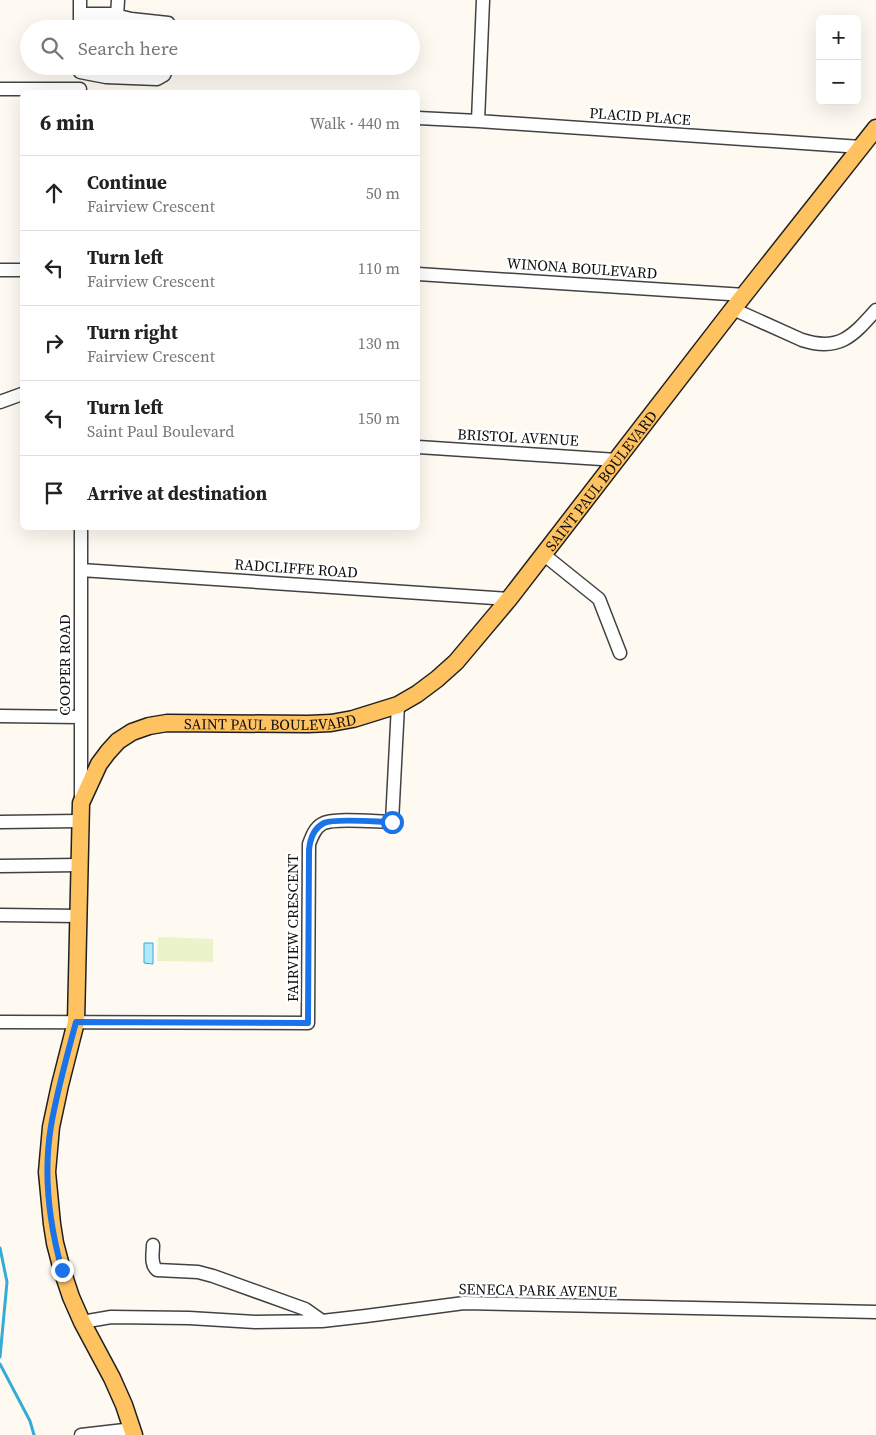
<!DOCTYPE html>
<html lang="en">
<head>
<meta charset="utf-8">
<style>
  :root { --surface:#fff; --page:#f2f2f2; --text:#222; --muted:#767676; --line:#e0e0e0 }
  body { margin:0; font-family:"Source Serif 4",serif; background:var(--page); color:var(--text) }
  .controls { position:absolute; right:15px; top:15px; display:grid; overflow:hidden; border-radius:8px; box-shadow:0 5px 20px #0002 }
  .controls button { width:45px; height:45px; display:grid; place-items:center; padding:0; border:0; border-bottom:1px solid var(--line); background:var(--surface); color:var(--text); font:25px sans-serif }
  .stop { position:absolute; width:15px; height:15px; margin:-11px; border:4px solid #1a73e8; border-radius:50%; background:#fff }
  .stop.end { background:#1a73e8; border-color:#fff; box-shadow:0 1px 5px #0008 }
  .list { margin:0; padding:0; list-style:none }
  h2 { display:flex; justify-content:space-between; align-items:center; height:65px; margin:0; padding:0 20px; font-size:21px }
  h2 small { font-size:16px; font-weight:400; color:var(--muted) }
  .list li { display:grid; grid-template-columns:32px 1fr auto; gap:15px; align-items:center; box-sizing:border-box; height:75px; padding:0 20px; border-top:1px solid var(--line) }
  .list b { display:block; font-size:19px; white-space:nowrap }
  .list p { margin:0; font-size:16px; white-space:nowrap; color:var(--muted) }
  .list em { font-size:16px; font-style:normal; color:var(--muted) }
  .icon { flex:none; width:28px; height:28px; fill:none; stroke:currentColor; stroke-width:2; stroke-linecap:round; stroke-linejoin:round }
  .map { position:relative; flex:none; width:876px; height:1435px; overflow:hidden }
  .search { position:absolute; background:var(--surface); box-shadow:0 5px 20px #0002; left:20px; top:20px; width:400px; height:55px; display:flex; align-items:center; gap:12px; box-sizing:border-box; padding:0 18px; border-radius:28px; color:var(--muted); font-size:19px }
  .panel { position:absolute; background:var(--surface); box-shadow:0 5px 20px #0002; left:20px; top:90px; width:400px; height:440px; border-radius:8px }
  .map>svg:first-child { display:block }
  .pitch { fill:#ebf3ca }
  .water { fill:#b2e9fa; stroke:#35acd5 }
  .lines { fill:none; stroke-linecap:round; stroke-linejoin:round }
  .stream { stroke:#35acd5; stroke-width:3 }
  .minor-casing { stroke:#424242; stroke-width:15 }
  .major-casing { stroke:#202020; stroke-width:19 }
  .minor { stroke:#fff; stroke-width:12 }
  .major { stroke:#ffc261; stroke-width:16 }
  .route { stroke:#1a73e8; stroke-width:6 }
  .labels { text-anchor:middle; dominant-baseline:central; stroke-width:5; stroke-linejoin:round; paint-order:stroke }
  .street-label { font-size:15px; fill:#0f0f0f; stroke:#fff }
</style>
</head>
<body>
<div class="map">
<svg width="876" height="1435" viewBox="0 0 876 1435">
  <rect width="100%" height="100%" fill="#fffaf1"/>
  <path class="pitch" d="M158 937 213 939V962L157 961Z"/>
  <path class="water" d="M144 943H153V964L144 963Z"/>
  <g class="lines">
    <path class="stream" d="M0 1248 7 1282 0 1357
      M0 1364 30 1421 34 1435"/>
    <g class="minor-casing">
      <path id="minor" d="M80 14H111L131 19 168 23 169 29
        M117 16 118 0
        M80 29V0
        M80 72 106 77 157 79 164 75 168 66
        M0 89H80
        M418 118 478 121 861 147
        M478 121 483 0
        M0 270H22
        M418 274 745 295
        M733 309 802 340C839 352 853 336 876 310
        M0 402 22 394
        M418 447 617 460
        M81 528V800
        M543 554 599 599 620 653
        M81 570 509 599
        M0 716 81 717
        M0 822 80 821
        M0 866 80 865
        M0 915 79 916
        M0 1022 308 1023 309 844C312 836 315 828 322 824 333 817 377 822 392 822L398 705
        M153 1245C153 1254 150 1264 157 1270L198 1272 213 1276 305 1309 322 1321
        M82 1322 111 1317 189 1318 255 1322 322 1321 366 1316 464 1303 876 1312
        M81 1435 133 1429"/>
    </g>
    <g class="major-casing">
      <g id="major">
        <path id="s1" d="M134 1435 124 1405 112 1378 82 1322 71 1297 62 1270 55 1243 52 1224 47 1172 51 1127 60 1085 76 1022 81 803 99 764 108 752 118 741 132 732 149 726 167 723 308 724 331 723 353 719 398 705 417 694 437 679 456 662 509 599 733 309 876 128"/>
      </g>
    </g>
    <use href="#minor" class="minor"/>
    <use href="#major" class="major"/>
  </g>
  <g class="lines">
    <path class="route" d="M62 1270C49 1223 43 1174 51 1126 57 1091 67 1056 76 1022L308 1023 309 850C310 839 314 828 324 823 334 818 379 822 392 822"/>
  </g>
  <g class="labels">
    <g class="street-label">
      <text transform="translate(640 116) rotate(4)">PLACID PLACE</text>
      <text transform="translate(582 268) rotate(4)">WINONA BOULEVARD</text>
      <text transform="translate(518 437) rotate(3)">BRISTOL AVENUE</text>
      <text stroke="none"><textPath href="#s1" startOffset="1316">SAINT PAUL BOULEVARD</textPath></text>
      <text transform="translate(296 568) rotate(4)">RADCLIFFE ROAD</text>
      <text transform="translate(64 665) rotate(-90)">COOPER ROAD</text>
      <text stroke="none"><textPath href="#s1" startOffset="881">SAINT PAUL BOULEVARD</textPath></text>
      <text transform="translate(292 928) rotate(-90)">FAIRVIEW CRESCENT</text>
      <text transform="translate(538 1290) rotate(1)">SENECA PARK AVENUE</text>
    </g>
  </g>
</svg>
<div class="controls">
<button>+</button>
<button>−</button>
</div>
<div class="stop" style="left:392px;top:822px"></div>
<div class="stop end" style="left:62px;top:1270px"></div>
<div class="search"><svg class="icon" aria-label="search" viewBox="0 0 24 24"><circle cx="10" cy="10" r="6"/><path d="M15 15l6 6"/></svg>Search here</div>
<section class="panel">
<h2>6 min<small>Walk · 440 m</small></h2>
<ul class="list">
<li><svg class="icon" aria-label="ahead" viewBox="0 0 24 24"><path d="M12 20V5M6 11l6-6 6 6"/></svg><div><b>Continue</b><p>Fairview Crescent</p></div><em>50 m</em></li>
<li><svg class="icon" aria-label="left" viewBox="0 0 24 24"><path d="M17 20v-9H6M10 6l-5 5 5 5"/></svg><div><b>Turn left</b><p>Fairview Crescent</p></div><em>110 m</em></li>
<li><svg class="icon" aria-label="right" viewBox="0 0 24 24"><path d="M7 20v-9h11M14 6l5 5-5 5"/></svg><div><b>Turn right</b><p>Fairview Crescent</p></div><em>130 m</em></li>
<li><svg class="icon" aria-label="left" viewBox="0 0 24 24"><path d="M17 20v-9H6M10 6l-5 5 5 5"/></svg><div><b>Turn left</b><p>Saint Paul Boulevard</p></div><em>150 m</em></li>
<li><svg class="icon" aria-label="arrive" viewBox="0 0 24 24"><path d="M6 21V4h12l-3 4 3 4H6"/></svg><div><b>Arrive at destination</b></div></li>
</ul>
</section>
</div>
</body>
</html>
